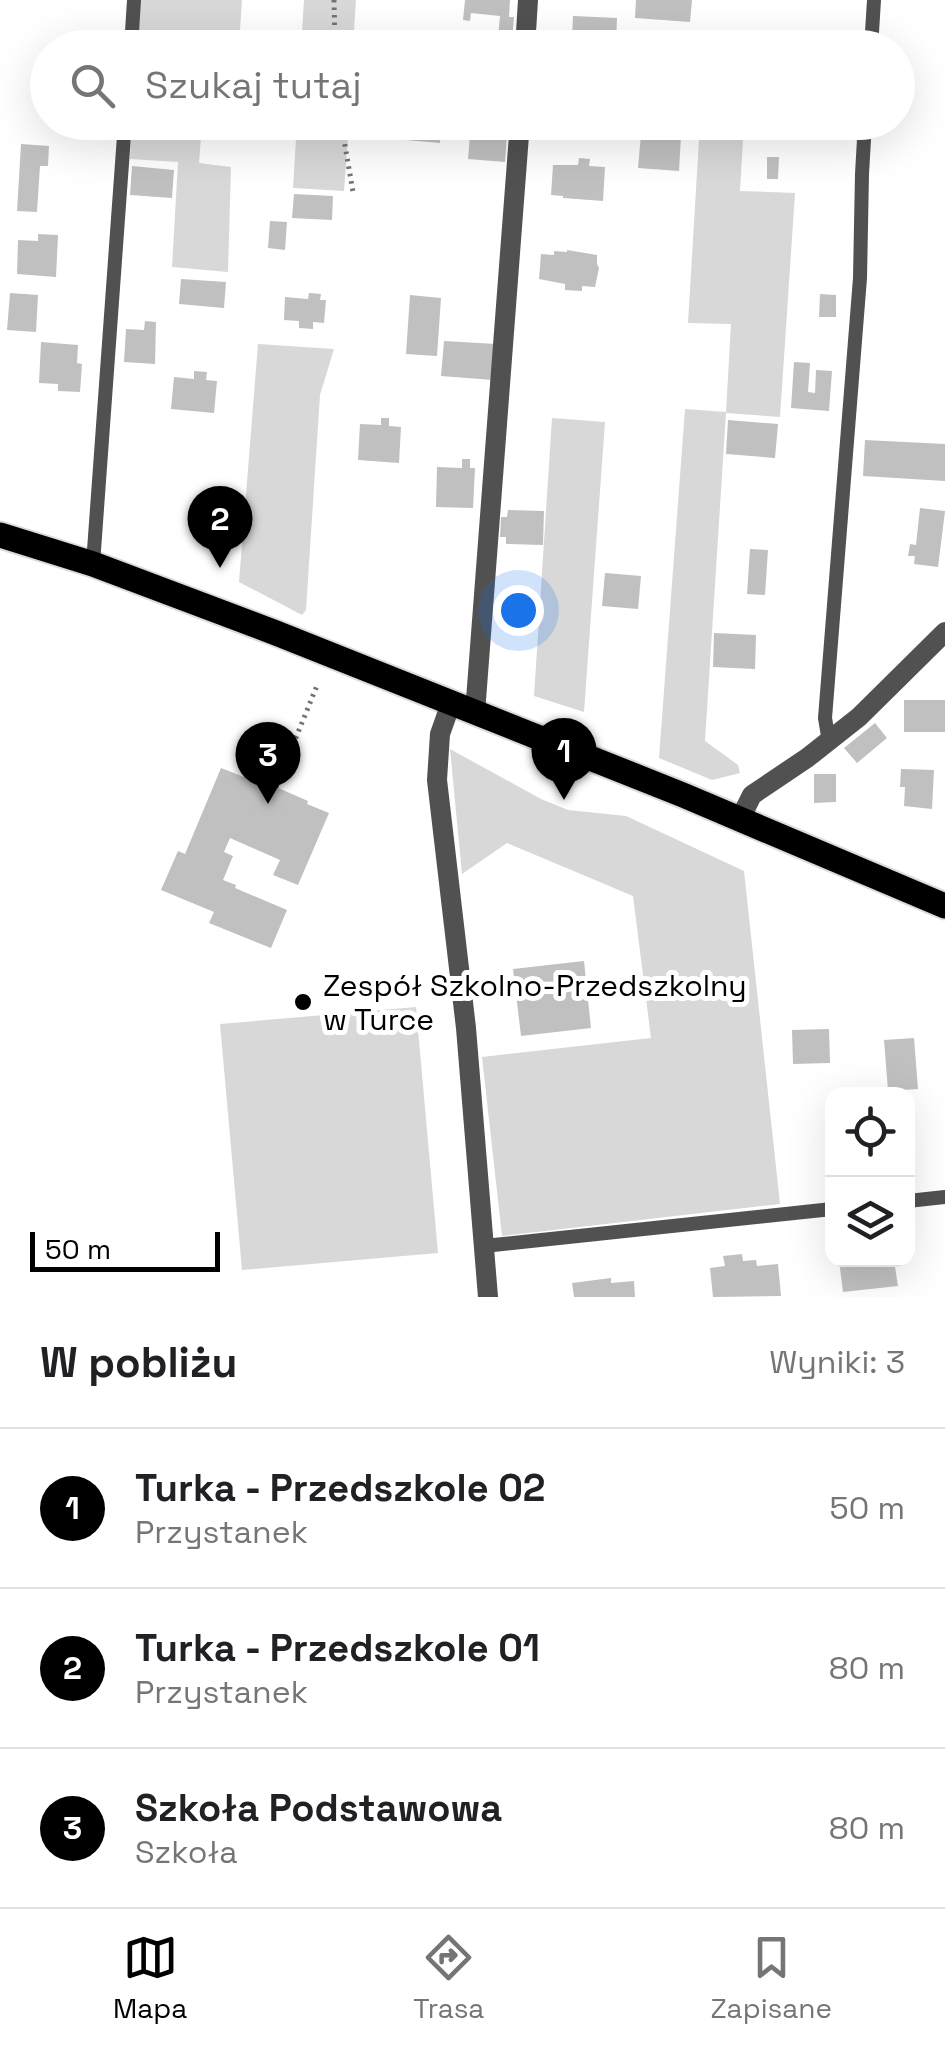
<!DOCTYPE html>
<html lang="pl">
<head>
<meta charset="utf-8">
<style>
  :root { --surface:#fff; --page:#f6f6f6; --text:#202124; --muted:#757577; --line:#e0e0e0; --accent:#000 }
  body { margin:0; font-family:"Space Grotesk",sans-serif; background:var(--page); color:var(--text) }
  .controls { position:absolute; right:30px; bottom:30px; display:grid; overflow:hidden; border-radius:20px; box-shadow:0 10px 40px #0002 }
  .controls button { width:90px; height:90px; display:grid; place-items:center; padding:0; border:0; border-bottom:2px solid var(--line); background:var(--surface); color:var(--text); font:50px sans-serif }
  .scale { position:absolute; left:30px; bottom:25px; width:190px; box-sizing:border-box; padding-left:10px; border:5px solid #000; border-top:0; font-size:28px; line-height:35px; white-space:nowrap; color:#000; -webkit-text-stroke:8px #fff; paint-order:stroke }
  .you { position:absolute; left:518px; top:610px; width:35px; height:35px; margin:-25px; border:8px solid #fff; border-radius:50%; background:#1a73e8; box-shadow:0 0 0 15px #1a73e833 }
  .badge { display:grid; place-items:center; width:65px; height:65px; border-radius:50%; background:var(--accent); color:#fff; font-size:32px; font-weight:700 }
  .pin { position:absolute; translate:-50% -82px; filter:drop-shadow(0 2px 5px #0008) }
  .pin::after { content:''; position:absolute; top:52px; width:35px; height:30px; background:inherit; clip-path:polygon(0 0,100% 0,50% 100%) }
  .list { margin:0; padding:0; list-style:none }
  h2 { display:flex; justify-content:space-between; align-items:center; height:130px; margin:0; padding:0 40px; font-size:42px }
  h2 small { font-size:32px; font-weight:400; color:var(--muted) }
  .list li { display:grid; grid-template-columns:65px 1fr auto; gap:30px; align-items:center; box-sizing:border-box; height:160px; padding:0 40px; border-top:2px solid var(--line) }
  .list b { display:block; font-size:38px; white-space:nowrap }
  .list p { margin:0; font-size:32px; white-space:nowrap; color:var(--muted) }
  .list em { font-size:32px; font-style:normal; color:var(--muted) }
  .icon { flex:none; width:55px; height:55px; fill:none; stroke:currentColor; stroke-width:2; stroke-linecap:round; stroke-linejoin:round }
  .map { position:relative; flex:none; width:945px; height:1297px; overflow:hidden }
  .search { position:absolute; background:var(--surface); box-shadow:0 10px 40px #0002; left:30px; right:30px; top:30px; height:110px; display:flex; align-items:center; gap:25px; box-sizing:border-box; padding:0 35px; border-radius:55px; color:var(--muted); font-size:38px }
  .sheet { height:610px; background:var(--surface) }
  nav { display:flex; justify-content:space-around; align-items:center; box-sizing:border-box; height:140px; border-top:2px solid var(--line); background:var(--surface); font-size:28px; color:var(--muted) }
  nav a { display:grid; justify-items:center; gap:5px }
  nav .on { color:var(--accent) }
  .map>svg:first-child { display:block }
  .green { fill:#d8d8d8 }
  .building { fill:#c0c0c0 }
  .lines { fill:none; stroke-linecap:round; stroke-linejoin:round }
  .primary-casing { stroke:#dbdbdb; stroke-width:29 }
  .path { stroke:#737373; stroke-width:5; stroke-dasharray:2.5 5; stroke-linecap:butt }
  .lane { stroke:#515151; stroke-width:14 }
  .street { stroke:#515151; stroke-width:20 }
  .primary { stroke:#000; stroke-width:25 }
  .poi-dot { fill:#000; stroke:#fff; stroke-width:4 }
  .labels { text-anchor:middle; dominant-baseline:central; stroke-width:10; stroke-linejoin:round; paint-order:stroke }
  .poi-label { font-size:30px; fill:#000; stroke:#fff; text-anchor:start }
</style>
</head>
<body>
<div class="map">
<svg width="945" height="1297" viewBox="0 0 945 1297">
  <rect width="100%" height="100%" fill="#fff"/>
  <path class="green" d="M140 0H242L239 46 208 44 207 48H137Z
    M304 0H356L353 47H301Z
    M132 123H202L199 163 231 167 228 272 172 267 178 162 130 159Z
    M297 123H349L344 191 293 188Z
    M700 123H744L740 191 795 193 780 417 726 413 705 741 738 765 740 773 712 780 659 758 685 409 726 412 731 324 688 323Z
    M258 344 334 349 320 395 306 610 302 615 239 582Z
    M552 418 605 422 584 712 534 696Z
    M450 749 541 799 568 810 626 816 744 871 780 1204 502 1236 482 1057 651 1038 633 896 507 843 462 874Z
    M416 1007 438 1253 242 1270 220 1024Z"/>
  <path class="building" d="M465 0H510L509 17H514L512 39 498 37 500 16 471 13 470 21 463 20Z
    M636 0H692L690 22 635 18Z
    M573 16 617 18 616 48H580L581 40 572 39Z
    M373 122H441L440 143 371 137Z
    M471 122H508L505 162 468 159Z
    M641 134 681 136 679 171 638 168Z
    M21 144 49 146 48 166H40L37 212 17 211Z
    M767 157H779L778 179H767Z
    M579 158 590 159 589 166 605 167 603 201 563 198V196L551 195 553 165H578Z
    M132 166 174 170 172 198 130 195Z
    M294 194 333 196 332 220 292 218Z
    M270 221 287 222 285 250 268 248Z
    M38 234 58 235 56 277 17 274 18 240 38 241Z
    M567 250 597 255V264L599 268 595 287 582 286V291L565 290V284L539 279 541 254 554 255V251L567 252Z
    M181 279 226 282 224 308 179 304Z
    M10 293 38 295 36 332 7 330Z
    M309 293 321 294 320 300H326L324 323 313 322V329L299 328V321L284 320 285 297 308 299Z
    M820 294 836 295V317H819Z
    M410 295 441 298 437 356 406 354Z
    M145 321 156 322 155 364 124 362 126 329 144 330Z
    M444 341 496 344 493 380 441 376Z
    M41 342 78 345 77 363 82 364 80 392 58 391V384L39 383Z
    M794 362 810 363 808 392 815 393 816 370 832 371 829 411 791 408Z
    M194 371 207 372 206 380 217 381 214 413 171 409 174 377 194 379Z
    M381 418H389V426L401 427 399 463 358 460 360 424 381 425Z
    M728 420 778 424 775 458 726 454Z
    M865 440 945 444V481L863 476Z
    M462 459H470V468H475L473 508 436 507 437 467 462 468Z
    M920 508 945 511 938 567 914 564 915 556H908L910 544 916 545Z
    M508 510 544 511 543 545 506 544V537H500L501 517H507Z
    M750 549 768 550 765 595 747 594Z
    M605 573 641 576 638 609 602 606Z
    M714 633 756 635 755 669 713 667Z
    M904 700H945V732H904Z
    M875 723 887 738 857 763 844 748Z
    M221 768 244 777 245 774 276 787 308 801 307 804 329 813 298 885 273 875 280 860 230 838 224 852 233 856 223 880 236 885 235 888 287 910 271 948 209 923 214 912 161 890 178 851 185 854Z
    M901 769 934 770 932 809 904 806 905 787H900Z
    M814 774H836V802L814 803Z
    M584 961 591 1028 521 1036 513 969Z
    M829 1029 830 1063 793 1064 792 1030Z
    M914 1038 918 1089 888 1091 884 1040Z
    M742 1254 743 1261 756 1260 757 1266 778 1264 781 1296 713 1297 710 1268 725 1266 723 1256Z
    M839 1260H894L898 1286 843 1292Z
    M611 1278V1283L634 1281 635 1297H574L572 1283Z"/>
  <g class="lines">
    <g class="primary-casing">
      <path id="primary" d="M0 535 93 564 276 633 683 795 945 906"/>
    </g>
    <path class="path" d="M334 0 335 48
      M341 122 353 192
      M276 787 318 683"/>
    <path class="lane" d="M131 48 134 0
      M871 48 874 0
      M93 564 125 122
      M829 742 825 718 860 278 862 174 865 122
      M908 1201 945 1197
      M484 1246 832 1209"/>
    <path class="street" d="M525 48 528 0
      M451 703 440 734 437 780 466 1028 488 1297
      M475 713 520 122
      M740 819 752 795 807 758 859 717 945 632"/>
    <use href="#primary" class="primary"/>
  </g>
  <circle class="poi-dot" cx="303" cy="1002" r="10"/>
  <g class="labels">
    <g class="poi-label">
      <text x="323" y="985">Zespół Szkolno-Przedszkolny<tspan x="323" dy="34">w Turce</tspan></text>
    </g>
  </g>
</svg>
<div class="controls">
<button><svg class="icon" aria-label="locate" viewBox="0 0 24 24"><circle cx="12" cy="12" r="6"/><path d="M12 2v4M12 18v4M2 12h4M18 12h4"/></svg></button>
<button><svg class="icon" aria-label="layers" viewBox="0 0 24 24"><path d="M12 4l9 5-9 5-9-5zM3 14l9 5 9-5"/></svg></button>
</div>
<div class="scale">50 m</div>
<div class="you"></div>
<div class="pin badge" style="left:564px;top:800px">1</div>
<div class="pin badge" style="left:220px;top:568px">2</div>
<div class="pin badge" style="left:268px;top:804px">3</div>
<div class="search"><svg class="icon" aria-label="search" viewBox="0 0 24 24"><circle cx="10" cy="10" r="6"/><path d="M15 15l6 6"/></svg>Szukaj tutaj</div>
</div>
<section class="sheet">
<h2>W pobliżu<small>Wyniki: 3</small></h2>
<ul class="list">
<li><span class="badge">1</span><div><b>Turka - Przedszkole 02</b><p>Przystanek</p></div><em>50 m</em></li>
<li><span class="badge">2</span><div><b>Turka - Przedszkole 01</b><p>Przystanek</p></div><em>80 m</em></li>
<li><span class="badge">3</span><div><b>Szkoła Podstawowa</b><p>Szkoła</p></div><em>80 m</em></li>
</ul>
</section>
<nav>
<a class="on"><svg class="icon" aria-label="map" viewBox="0 0 24 24"><path d="M3 6l6-2 6 2 6-2v14l-6 2-6-2-6 2zM9 4v14M15 6v14"/></svg>Mapa</a>
<a><svg class="icon" aria-label="directions" viewBox="0 0 24 24"><path d="M12 3l9 9-9 9-9-9zM9 14v-3h6M13 9l2 2-2 2"/></svg>Trasa</a>
<a><svg class="icon" aria-label="saved" viewBox="0 0 24 24"><path d="M7 4h10v16l-5-4-5 4z"/></svg>Zapisane</a>
</nav>
</body>
</html>
